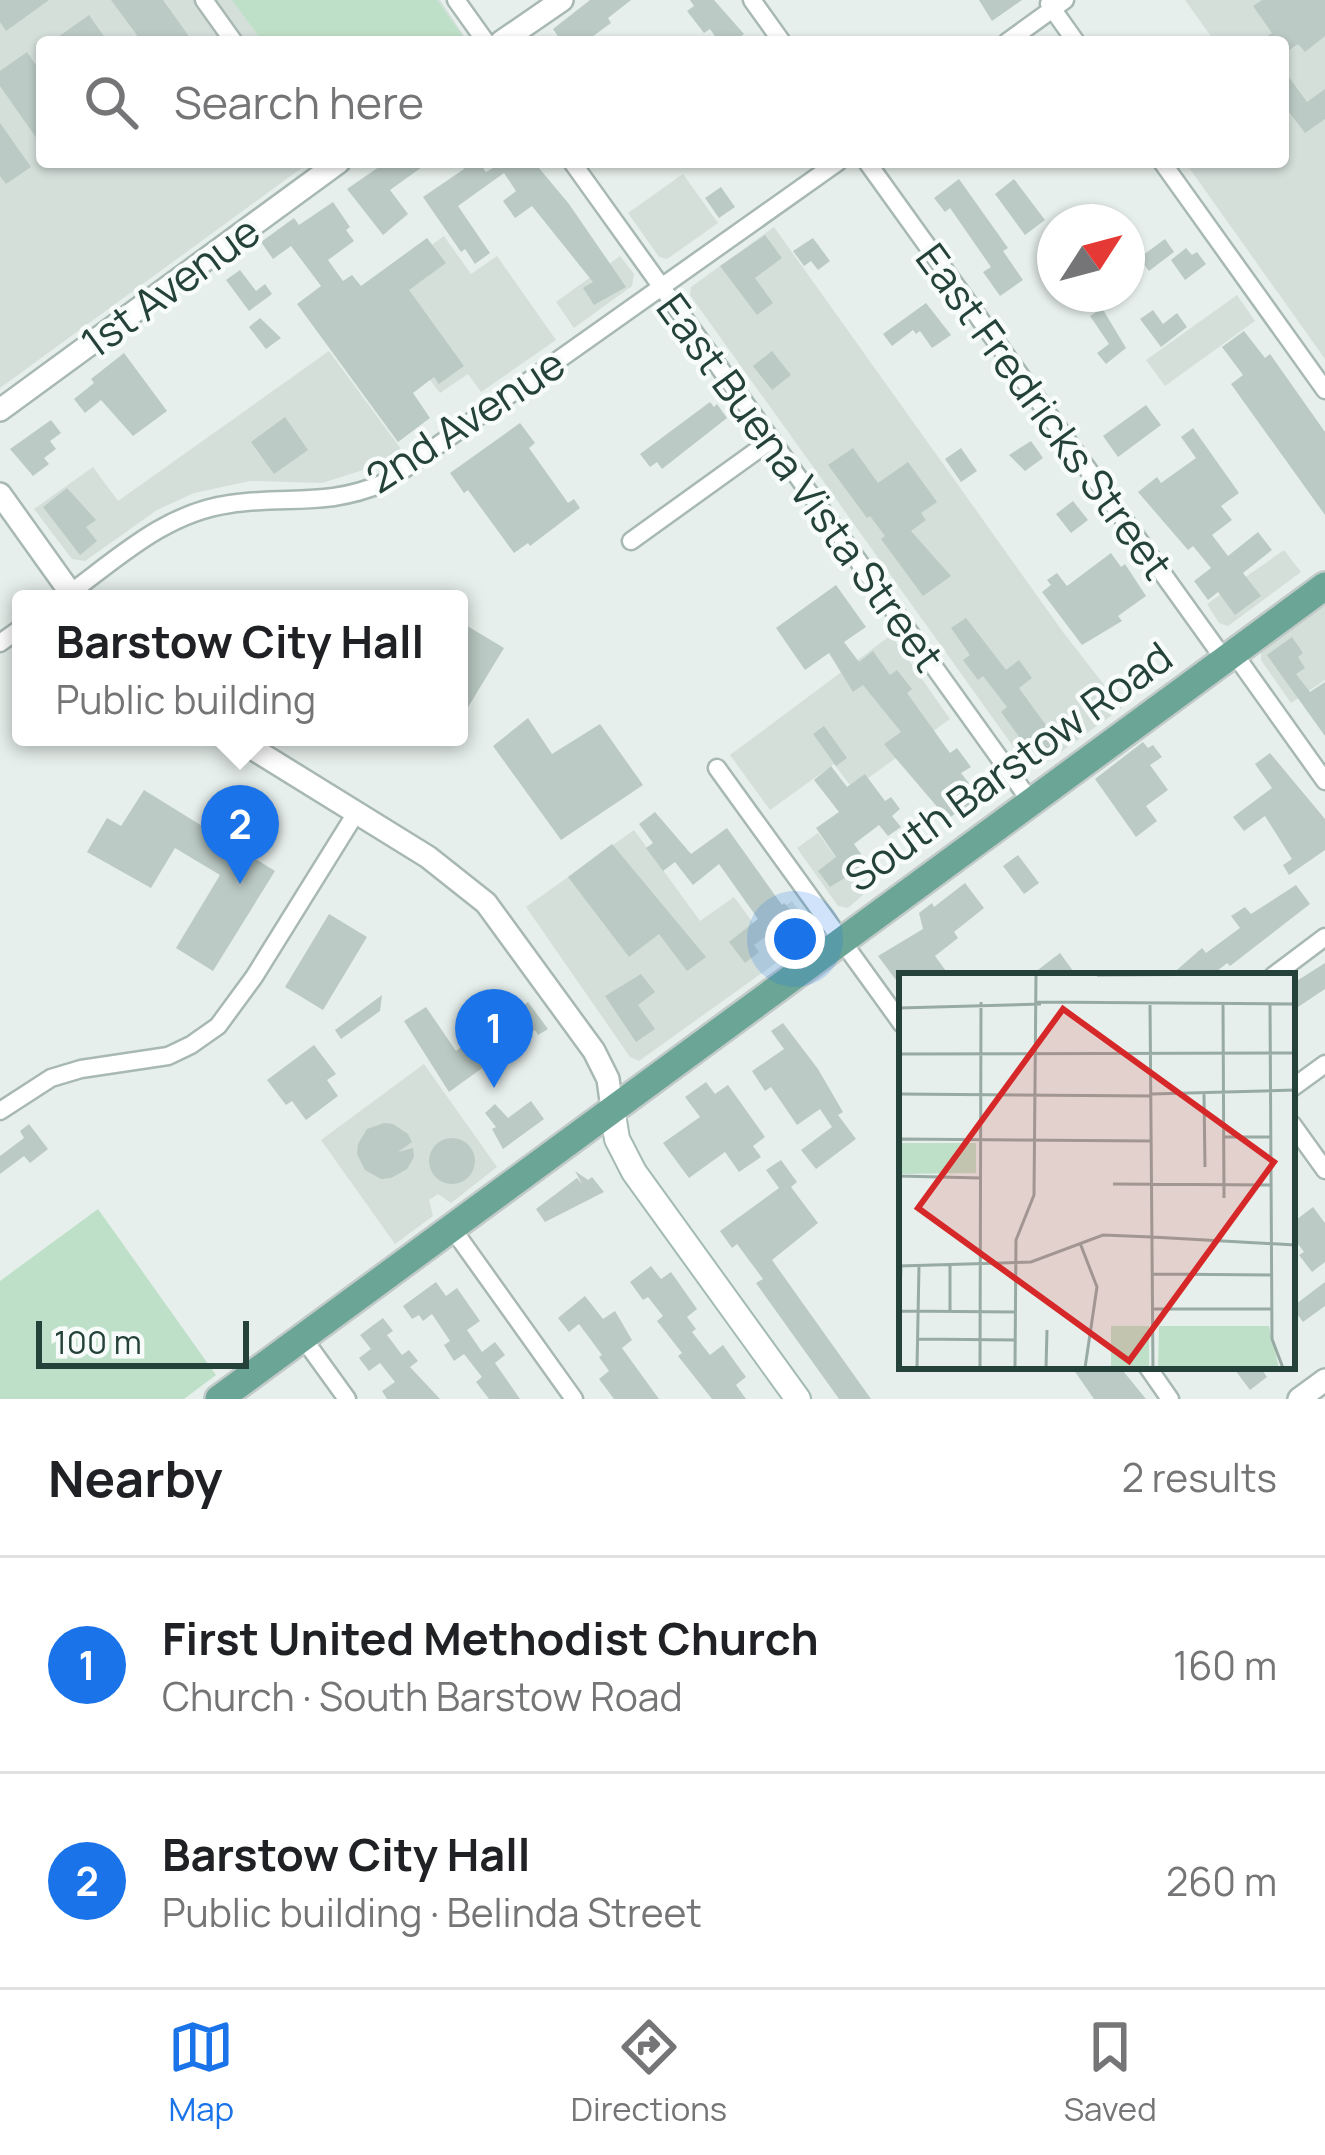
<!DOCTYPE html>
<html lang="en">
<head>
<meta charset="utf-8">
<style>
  :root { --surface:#fff; --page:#f6f6f6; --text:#202124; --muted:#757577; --line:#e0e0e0; --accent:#1a73e8 }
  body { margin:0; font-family:Manrope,sans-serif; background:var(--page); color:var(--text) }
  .compass { position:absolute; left:1037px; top:204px; width:108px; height:108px; border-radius:50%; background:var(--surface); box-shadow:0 3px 9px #0004; rotate:54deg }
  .scale { position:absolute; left:36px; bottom:30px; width:213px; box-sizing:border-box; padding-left:12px; border:6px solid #24423a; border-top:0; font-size:33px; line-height:42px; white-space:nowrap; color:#24423a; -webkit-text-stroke:9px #f7fbf9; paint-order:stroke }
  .you { position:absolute; left:795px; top:939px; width:42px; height:42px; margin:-30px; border:9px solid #fff; border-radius:50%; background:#1a73e8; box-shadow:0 0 0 18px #1a73e833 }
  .badge { display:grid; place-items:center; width:78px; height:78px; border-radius:50%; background:var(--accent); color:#fff; font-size:39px; font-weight:700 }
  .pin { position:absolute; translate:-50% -99px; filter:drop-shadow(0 3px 6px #0008) }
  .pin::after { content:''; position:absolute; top:63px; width:42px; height:36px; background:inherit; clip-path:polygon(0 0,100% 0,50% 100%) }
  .popup { position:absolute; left:12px; top:590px; width:456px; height:156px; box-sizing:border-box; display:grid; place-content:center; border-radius:12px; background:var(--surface); filter:drop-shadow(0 3px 9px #0005); font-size:39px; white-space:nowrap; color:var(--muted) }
  .popup b { font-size:45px; color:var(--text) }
  .popup::after { content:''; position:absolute; left:50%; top:100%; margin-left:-24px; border:24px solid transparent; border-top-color:var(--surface) }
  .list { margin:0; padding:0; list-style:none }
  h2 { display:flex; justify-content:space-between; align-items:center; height:156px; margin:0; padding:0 48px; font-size:51px }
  h2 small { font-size:39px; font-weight:400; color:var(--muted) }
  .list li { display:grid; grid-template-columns:78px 1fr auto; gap:36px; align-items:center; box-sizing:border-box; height:216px; padding:0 48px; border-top:3px solid var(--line) }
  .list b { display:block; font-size:45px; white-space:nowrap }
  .list p { margin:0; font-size:39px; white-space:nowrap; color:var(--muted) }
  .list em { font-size:39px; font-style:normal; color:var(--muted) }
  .icon { flex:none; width:66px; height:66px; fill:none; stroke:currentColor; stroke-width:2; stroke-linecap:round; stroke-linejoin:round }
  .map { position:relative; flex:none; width:1325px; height:1399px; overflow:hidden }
  .search { position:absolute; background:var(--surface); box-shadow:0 3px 9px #0004; left:36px; right:36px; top:36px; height:132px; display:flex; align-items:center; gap:30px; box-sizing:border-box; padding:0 42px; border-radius:12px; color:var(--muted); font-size:45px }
  .sheet { height:588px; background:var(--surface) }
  nav { display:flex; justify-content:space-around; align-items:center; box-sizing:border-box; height:168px; border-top:3px solid var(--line); background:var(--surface); font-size:33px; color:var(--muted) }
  nav a { display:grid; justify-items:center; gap:6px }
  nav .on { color:var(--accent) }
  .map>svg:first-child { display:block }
  .built { fill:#d4dfda }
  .green { fill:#bfe0c8 }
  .building { fill:#bbcac4 }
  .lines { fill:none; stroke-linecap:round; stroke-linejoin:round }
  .minor-casing { stroke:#a8b8b2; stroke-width:21 }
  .tertiary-casing { stroke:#a8b8b2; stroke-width:26 }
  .secondary-casing { stroke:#a4bbb3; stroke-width:28 }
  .primary-casing { stroke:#c2cac8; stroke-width:32 }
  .minor { stroke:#fff; stroke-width:16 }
  .tertiary { stroke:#fff; stroke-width:21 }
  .secondary { stroke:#fff; stroke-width:24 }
  .primary { stroke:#6aa596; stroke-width:27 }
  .labels { text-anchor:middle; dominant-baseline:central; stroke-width:9; stroke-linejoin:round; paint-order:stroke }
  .street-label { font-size:42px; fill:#24423a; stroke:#f7fbf9 }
  .inset-road { fill:none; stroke:#98aaa4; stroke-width:3 }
  .view { fill:#d62828; fill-opacity:0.15; stroke:#d62828; stroke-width:6 }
  .inset-edge { fill:none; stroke:#24423a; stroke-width:6 }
</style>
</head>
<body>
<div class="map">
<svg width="1325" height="1399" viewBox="0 0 1325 1399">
  <rect width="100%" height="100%" fill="#e6efeb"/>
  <path class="built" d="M0 0H440L468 42H42V162H310L0 388Z
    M1185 0H1325V359L1185 162H1283V42H1215Z
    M683 174 718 223 667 259 659 257 628 213Z
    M774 227 1063 632 1122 708 1040 767 1025 763 690 295 691 287Z
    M444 236 471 274 497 256 556 340 481 392 468 374 440 393 364 293Z
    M620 256 634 274 632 286 574 328 556 302Z
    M1237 295 1255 321 1165 386 1146 360Z
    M329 351 401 449 379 465 322 483 250 481 194 493 157 510 85 561 72 559 34 509 93 467 118 501Z
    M1284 550 1301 572 1228 626 1219 623 1207 604Z
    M1325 604V680L1291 703 1261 660V650Z
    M891 635 950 719 853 789 834 764 770 810 730 755Z
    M634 830 700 921 734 897 756 927 792 901 812 930 808 940 639 1061 630 1057 526 907Z
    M818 833 863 895 848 908 838 906 797 848Z
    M424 1064 497 1167 451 1203 438 1194 429 1200 433 1216 395 1244 321 1140Z"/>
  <path class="green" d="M232 0H437L467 42H263Z
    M98 1209 216 1375 184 1399H0V1281Z"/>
  <path class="building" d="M0 0H49L6 31 0 22Z
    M111 0H163L193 42H142Z
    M590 0H631L608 18 611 23 585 42H562L553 29Z
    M690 0H714L744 34 734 42H719L710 29 704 33 687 11 694 6Z
    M979 0H1022L992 21Z
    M1262 0H1325V36L1305 52 1298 44 1283 54V42H1258L1272 33 1253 6Z
    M89 15 108 42H51Z
    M27 52 42 74V146L0 86V71Z
    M1283 69 1307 102 1325 89V119L1305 133 1283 104Z
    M0 123 31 167 6 184 0 176Z
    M386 162H429L390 190 408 214 383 235 347 189Z
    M459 162H479L486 172 498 165 496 162H534L569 204 626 287 594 305 583 288 593 282 532 206 515 218 503 201 516 191 504 173 458 206 490 253 475 264 465 249 461 252 423 197 464 169Z
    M959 179 1008 248 1003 251 1023 280 1000 296 983 272 991 267 950 208 945 212 934 198Z
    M1014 179 1045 220 1025 235 995 194Z
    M721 187 735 207 719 218 705 198Z
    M333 202 350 227 346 230 354 241 328 260 343 281 352 275 361 286 427 238 446 263 409 290 464 366 439 384 434 377 413 393 430 418 398 442 297 304 321 286 291 246 273 259 261 242 294 218 299 225Z
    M765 235 782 258 755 278 773 303 757 315 720 266Z
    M813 238 830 261 818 270 811 261 804 266 793 251Z
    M1165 239 1174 252 1149 271 1139 258Z
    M1186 248 1192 255 1197 252 1206 264 1185 280 1171 260Z
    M240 270 256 291 265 284 272 294 249 311 226 280Z
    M926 303 951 335 932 348 920 331 916 334 913 330 892 346 883 334Z
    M1102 308 1126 348 1106 364 1097 353 1109 344 1090 316Z
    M1153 310 1163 324 1177 313 1187 327 1161 347 1140 319Z
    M260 318 281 338 266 349 249 327Z
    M1244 331 1265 358 1270 354 1325 432V515L1231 384 1243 375 1222 347Z
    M772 351 791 375 772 390 753 366Z
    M124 353 167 411 133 436 101 400 85 413 74 399 94 383 91 379Z
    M710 402 714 407 717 404 727 418 662 469 657 462 650 467 640 454Z
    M1146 405 1161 425 1118 457 1103 436Z
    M285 417 308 450 274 474 251 442Z
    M51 420 61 433 50 441 56 449 44 458 49 464 33 476 10 449Z
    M520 423 535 443 529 448 568 503 574 499 580 508 530 546 528 543 514 553 468 490 464 493 450 473Z
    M1193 428 1239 493 1221 506 1232 520 1212 535 1228 556 1258 532 1272 550 1243 573 1261 596 1235 615 1218 592 1208 600 1194 581 1211 568 1193 546 1188 550 1138 492 1157 477 1161 483 1196 458 1181 437Z
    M1031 441 1043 458 1025 471 1009 455Z
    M853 448 878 483 908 462 937 502 921 513 926 520 911 531 951 576 923 596 881 539 885 536 870 516 867 518 828 465Z
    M961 448 977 471 961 482 945 459Z
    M67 488 96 520 86 527 97 541 80 555 43 507Z
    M1073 501 1088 520 1071 533 1056 514Z
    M1111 553 1121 567 1125 564 1146 596 1118 616 1122 621 1082 645 1042 592 1051 585 1047 580 1057 573 1067 586Z
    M836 585 866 627 844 642 859 662 873 651 890 675 897 670 912 689 907 693 950 753 957 748 971 767 961 773 978 795 974 798 979 805 960 819 956 813 944 822 936 811 939 809 892 754 884 744 901 732 863 685 853 692 829 653 805 670 776 628Z
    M966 618 1006 670 1019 660 1032 678 1019 688 1059 743 1036 760 1001 712 1007 707 983 676 978 680 963 660 970 655 951 628Z
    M459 621 504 648 459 722Z
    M1292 637 1303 653 1298 657 1305 668 1296 674 1310 692 1325 682V736L1267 655Z
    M528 718 552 754 600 724 643 785 561 840 493 746Z
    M824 726 847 758 836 766 813 734Z
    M1143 742 1148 748 1153 745 1162 757 1150 765 1168 790 1146 806 1157 821 1136 837 1095 779Z
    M1270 753 1325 819V850L1289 875 1283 865 1292 859 1265 816 1244 831 1233 817 1272 788 1255 764Z
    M831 766 847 787 865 774 885 801 891 797 900 809 892 816 901 827 888 836 879 825 854 844 868 864 830 887 818 871 836 857 816 828 839 812 814 780Z
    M144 790 275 871 213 971 176 948 220 875 175 848 151 888 87 852 107 818 121 826Z
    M655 812 691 854 727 828 782 905 784 903 805 925 785 940 777 929 754 945 759 952 745 963 729 942 758 919 719 864 693 885 675 862 663 871 646 848 653 843 639 824Z
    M612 844 706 957 687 971 659 934 629 957 568 877Z
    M1018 855 1039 883 1024 894 1003 866Z
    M965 883 984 908 954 932 958 938 935 956 946 971 939 976H902V988L878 956 923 929 919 913 932 903 934 907Z
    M1296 885 1310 904 1230 966 1227 963 1211 976H1170L1202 948 1206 953 1240 928 1231 916 1245 907 1251 914Z
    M329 914 367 937 323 1010 285 987Z
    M1060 953 1073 971 1067 976H1030Z
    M1325 963V989L1292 1011V984Z
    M641 974 655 992 638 1005 655 1029 636 1042 605 996Z
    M382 995 380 1011 341 1039 335 1030Z
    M528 1002 548 1029 538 1035 535 1030 449 1092 404 1021 426 1007 456 1051 483 1032 480 1028 494 1018 497 1022Z
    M783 1023 818 1069 843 1112 838 1115 856 1139 816 1169 801 1150 832 1127 820 1109 797 1125 771 1087 765 1091 752 1071 784 1049 771 1031Z
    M314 1045 336 1074 327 1080 338 1096 306 1120 292 1101 286 1105 267 1080Z
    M706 1082 715 1094 728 1085 765 1137 753 1146 761 1157 739 1172 725 1152 689 1178 663 1143 700 1117 685 1097Z
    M531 1101 544 1119 503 1149 492 1129 496 1127 485 1113 495 1104 508 1118Z
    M384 1123 393 1124 408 1134 412 1142 398 1152 413 1148 414 1157 407 1169 391 1178 381 1179 365 1170 357 1154 358 1144 367 1129Z
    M29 1124 48 1149 30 1163 24 1156 0 1174V1156L24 1138 20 1131Z
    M429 1161a23 23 0 1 1 46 0a23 23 0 1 1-46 0Z
    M781 1160 797 1182 791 1187 818 1223 772 1260 871 1399H839L756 1283 763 1279 737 1244 732 1248 720 1231 779 1188 766 1170Z
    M575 1171 588 1180 592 1177 604 1192 545 1222 536 1209 577 1178 582 1184Z
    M1313 1207 1325 1223V1262L1312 1272 1299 1255 1304 1252 1292 1236V1223Z
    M651 1266 661 1279 671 1272 697 1309 687 1317 696 1329 692 1332 710 1355 723 1345 735 1362 746 1377 736 1385 746 1399H712L678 1356 682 1353 657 1321 663 1316 648 1297 643 1300 630 1282Z
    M436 1282 446 1296 457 1288 480 1321 467 1330 482 1352 495 1342 505 1355 495 1363 520 1399H489L476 1382 482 1377 464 1354 454 1361 444 1345 450 1341 432 1314 423 1321 419 1315 412 1319 403 1306Z
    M1325 1282V1306L1303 1322 1292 1307Z
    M585 1296 603 1319 615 1311 632 1340 622 1348 659 1399H614L599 1379 609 1371 599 1357 602 1355 579 1324 569 1332 558 1318Z
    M383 1318 393 1331 387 1335 402 1355 409 1350 418 1361 410 1367 440 1399H387L382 1391 395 1382 380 1363 369 1371 359 1358 371 1349 360 1335Z
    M1071 1366H1119L1146 1399H1094Z
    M1232 1366H1259L1267 1377 1250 1390Z"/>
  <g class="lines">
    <g class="minor-casing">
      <path id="minor" d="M204 0 234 42
        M456 0 486 42
        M752 0 782 42
        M1049 4 1076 42
        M1007 42 1065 0
        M572 162 1031 802
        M867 162 1224 659
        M1162 162 1325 390
        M631 541 770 441
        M62 599C115 561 163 513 230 504 290 495 325 508 386 482L838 162
        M0 643 21 628
        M1233 652 1325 781
        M717 768 902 1024
        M1273 976 1325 937
        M1292 1088 1325 1064
        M0 1111 51 1078 81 1069 168 1056 191 1045 218 1026 254 977 356 813
        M1292 1124 1325 1170
        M452 1228 574 1399
        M303 1338 347 1399
        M1147 1366 1170 1399"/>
    </g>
    <g class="tertiary-casing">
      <path id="tertiary" d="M501 42 562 0
        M0 410 339 162
        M0 494 75 599
        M234 737 428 857 486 903 594 1051 608 1079 612 1108
        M1299 1399 1325 1380"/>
    </g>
    <g class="secondary-casing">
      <path id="secondary" d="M612 1108 617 1139 634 1172 798 1399"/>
    </g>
    <g class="primary-casing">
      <path id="primary" d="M219 1399 1325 586"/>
    </g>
    <use href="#minor" class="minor"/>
    <use href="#tertiary" class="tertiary"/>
    <use href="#secondary" class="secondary"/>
    <use href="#primary" class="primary"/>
  </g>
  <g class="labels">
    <g class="street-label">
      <text transform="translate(170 286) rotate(-36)">1st Avenue</text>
      <text transform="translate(1045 411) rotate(54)">East Fredricks Street</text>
      <text transform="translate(465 420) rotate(-33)">2nd Avenue</text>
      <text transform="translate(801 482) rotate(54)">East Buena Vista Street</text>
      <text transform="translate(1008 766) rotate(-36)">South Barstow Road</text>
    </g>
  </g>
  <g transform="translate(899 973)">
    <rect width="396" height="396" fill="#e6efeb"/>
    <path d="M3 170H77V200L3 201ZM212 353H250V395H212ZM260 353H370L380 395H259Z" fill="#bfe0c8"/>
    <path class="inset-road" d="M198 2 359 1M136 29 396 31M251 30 254 395M324 31 325 225M371 31 373 366 384 395M0 35 142 31M0 81 396 80M0 121 253 123M253 121 396 117M305 121 306 194M325 164H372M0 166 253 168M1 166V203L81 205M214 211 372 212M253 264 396 272M181 270 198 314 186 395M0 293 132 289 204 262 253 264M51 293V338M254 301 373 302M254 336H373M1 338 116 339M0 348 2 293M18 366 116 367M18 395 20 293M81 395 82 29M116 395 117 267 135 222 137 1M147 395 148 357"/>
    <path class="view" d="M164 36 375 189 230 388 19 235Z"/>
    <rect width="396" height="396" class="inset-edge"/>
  </g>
</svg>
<svg class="compass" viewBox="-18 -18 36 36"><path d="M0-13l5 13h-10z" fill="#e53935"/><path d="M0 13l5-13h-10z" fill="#757577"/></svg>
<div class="scale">100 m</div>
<div class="you"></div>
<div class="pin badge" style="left:494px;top:1088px">1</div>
<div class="pin badge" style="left:240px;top:884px">2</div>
<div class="popup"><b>Barstow City Hall</b>Public building</div>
<div class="search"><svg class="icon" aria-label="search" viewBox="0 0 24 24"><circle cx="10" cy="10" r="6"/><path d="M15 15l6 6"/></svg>Search here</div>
</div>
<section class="sheet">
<h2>Nearby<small>2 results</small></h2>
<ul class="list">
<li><span class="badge">1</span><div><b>First United Methodist Church</b><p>Church · South Barstow Road</p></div><em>160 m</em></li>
<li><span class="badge">2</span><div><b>Barstow City Hall</b><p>Public building · Belinda Street</p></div><em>260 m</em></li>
</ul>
</section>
<nav>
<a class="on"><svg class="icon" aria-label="map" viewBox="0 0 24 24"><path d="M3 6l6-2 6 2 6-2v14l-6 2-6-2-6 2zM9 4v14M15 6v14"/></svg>Map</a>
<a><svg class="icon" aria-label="directions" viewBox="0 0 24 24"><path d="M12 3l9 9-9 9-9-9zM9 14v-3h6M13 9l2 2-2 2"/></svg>Directions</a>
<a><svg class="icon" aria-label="saved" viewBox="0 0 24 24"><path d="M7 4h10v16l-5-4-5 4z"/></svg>Saved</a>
</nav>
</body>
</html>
